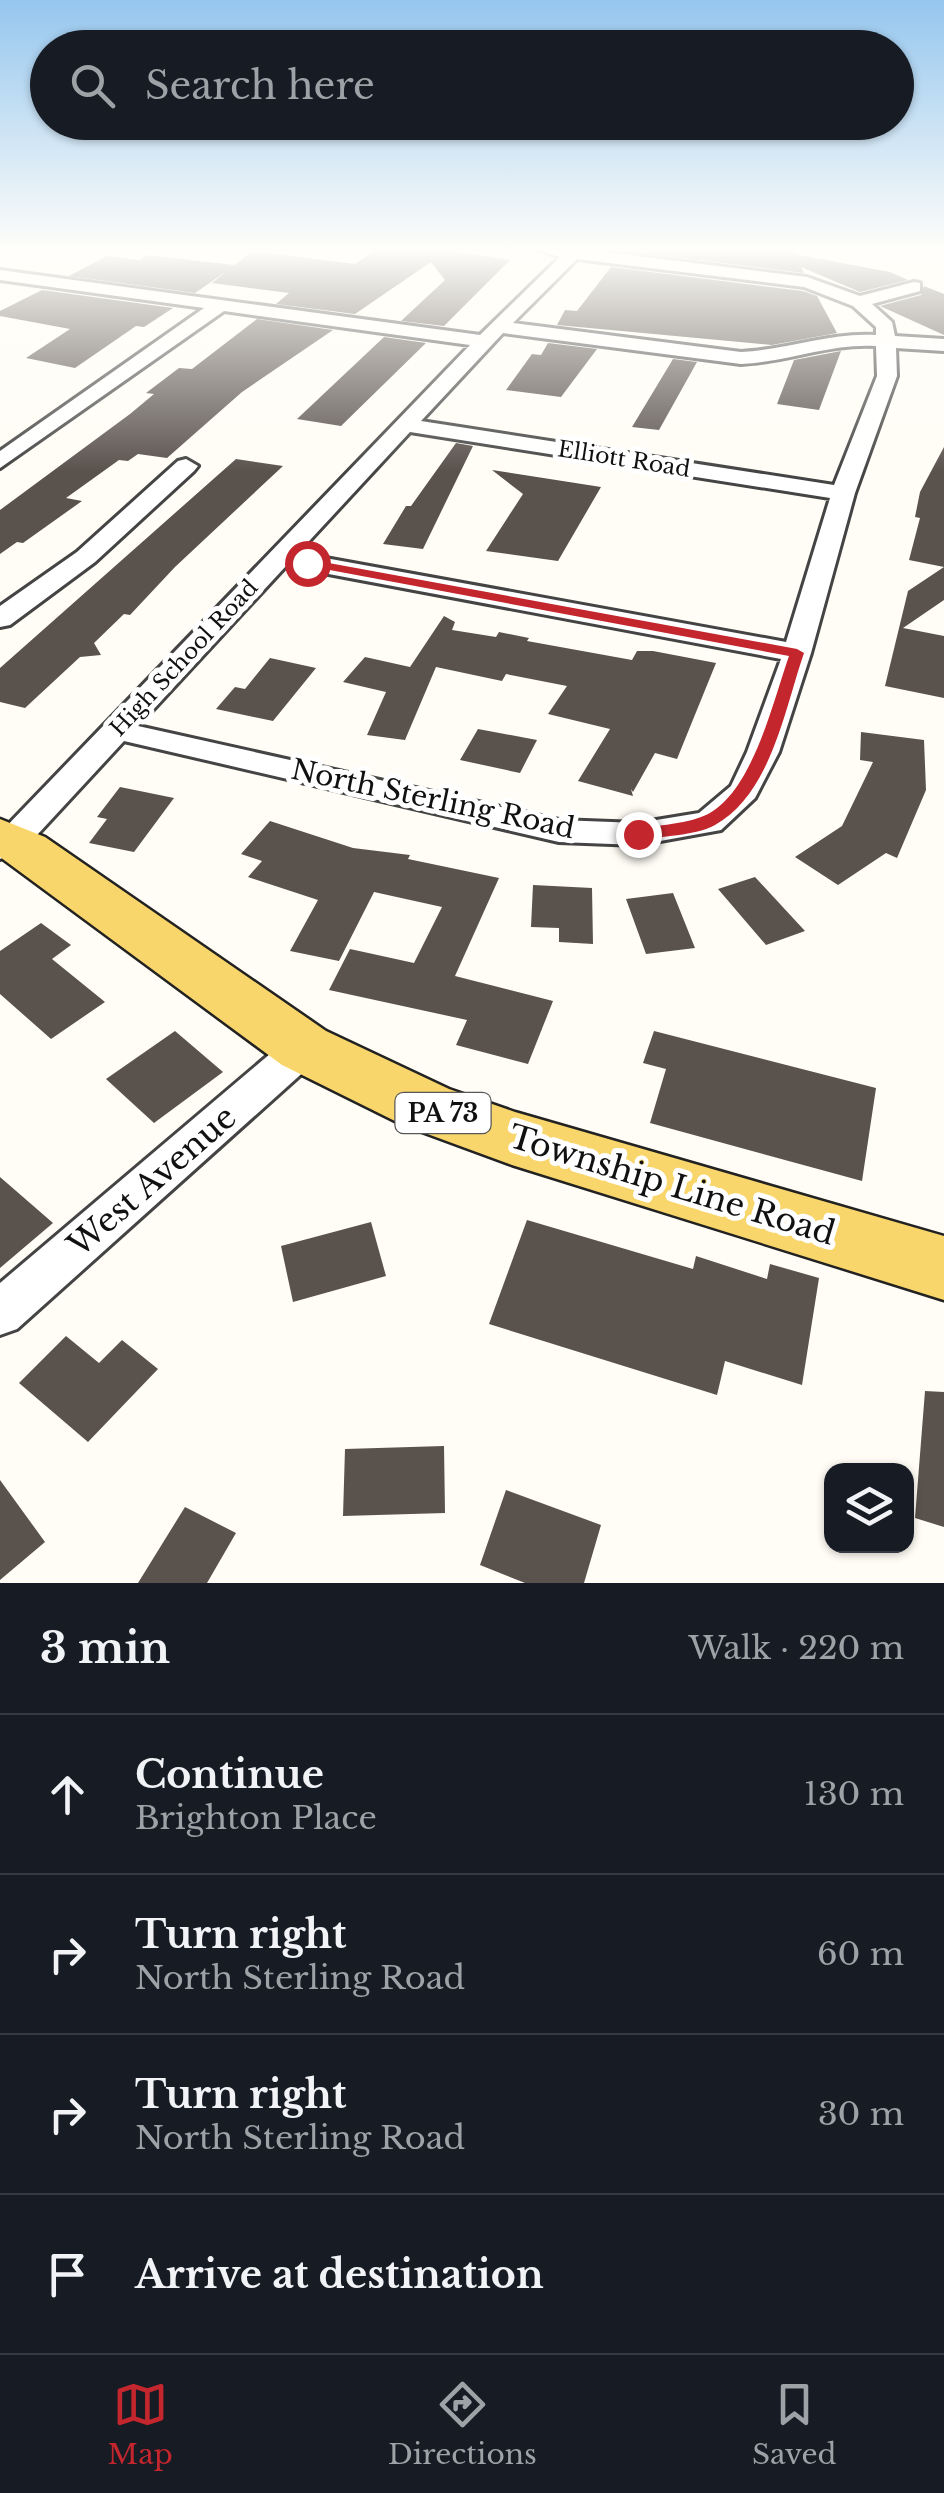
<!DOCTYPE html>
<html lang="en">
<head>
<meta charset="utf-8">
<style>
  :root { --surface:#171b24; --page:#242831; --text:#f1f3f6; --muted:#9ea1a6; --line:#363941; --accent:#c4262e }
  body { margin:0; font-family:"Libre Baskerville",serif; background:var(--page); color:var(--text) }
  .controls { position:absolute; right:30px; bottom:30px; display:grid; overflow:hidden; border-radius:20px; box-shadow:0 2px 8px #0004 }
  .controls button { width:90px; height:90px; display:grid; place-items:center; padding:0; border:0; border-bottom:2px solid var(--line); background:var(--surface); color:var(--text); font:50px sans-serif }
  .stop { position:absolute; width:30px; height:30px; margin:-22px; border:8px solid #c4262e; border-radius:50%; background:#fff }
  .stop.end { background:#c4262e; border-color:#fff; box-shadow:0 2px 10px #0008 }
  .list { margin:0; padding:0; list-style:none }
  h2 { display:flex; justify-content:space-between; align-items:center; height:130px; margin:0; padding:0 40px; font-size:42px }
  h2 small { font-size:32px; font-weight:400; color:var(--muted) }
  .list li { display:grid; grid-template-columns:65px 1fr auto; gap:30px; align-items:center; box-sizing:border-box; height:160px; padding:0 40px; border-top:2px solid var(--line) }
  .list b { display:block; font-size:38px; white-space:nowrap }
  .list p { margin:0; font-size:32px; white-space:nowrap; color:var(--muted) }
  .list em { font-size:32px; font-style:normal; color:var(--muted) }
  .icon { flex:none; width:55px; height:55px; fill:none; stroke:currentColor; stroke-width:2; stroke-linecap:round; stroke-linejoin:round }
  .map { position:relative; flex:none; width:944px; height:1583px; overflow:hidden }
  .search { position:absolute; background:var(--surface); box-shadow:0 2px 8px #0004; left:30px; right:30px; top:30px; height:110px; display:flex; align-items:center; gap:25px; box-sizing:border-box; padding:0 35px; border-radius:55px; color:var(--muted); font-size:38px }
  .sheet { height:770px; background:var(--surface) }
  nav { display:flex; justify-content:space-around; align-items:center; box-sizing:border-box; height:140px; border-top:2px solid var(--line); background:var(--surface); font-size:28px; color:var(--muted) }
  nav a { display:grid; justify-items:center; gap:5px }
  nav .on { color:var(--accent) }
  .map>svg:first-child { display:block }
  .building { fill:#5a524d }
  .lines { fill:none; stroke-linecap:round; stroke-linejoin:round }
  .street-casing { stroke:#444; stroke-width:6 }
  .primary-casing { stroke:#222; stroke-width:5 }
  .street { fill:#fff; fill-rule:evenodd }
  .primary { fill:#f9d66b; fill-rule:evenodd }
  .route { fill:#c4262e }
  .labels { text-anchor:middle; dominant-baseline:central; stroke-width:10; stroke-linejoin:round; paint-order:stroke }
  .far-street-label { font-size:22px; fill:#111; stroke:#fff }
  .shield { fill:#fff; stroke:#585858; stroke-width:2.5 }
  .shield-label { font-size:25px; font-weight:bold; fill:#111 }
  .street-label { font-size:28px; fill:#111; stroke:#fff }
  .near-street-label { font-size:32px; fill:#111; stroke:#fff }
</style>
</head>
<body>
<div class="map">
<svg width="944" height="1583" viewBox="0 0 944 1583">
  <rect width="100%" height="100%" fill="#fffdf5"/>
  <path class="building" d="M375 250H448L510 260 444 326 401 321 445 280 431 262 355 314 276 304 289 293 212 283 227 271 195 293 69 276 107 256 139 260 147 255 235 265 252 251 355 264Z
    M792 250 794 254 890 272 908 280 860 292 801 267 804 273 624 251Z
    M611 267 803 291 817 296 837 333 772 345 557 325 565 310 577 311Z
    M924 286 944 294V335L880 306 921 295Z
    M42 290 173 308 144 327 136 326 75 368 26 358 70 329 0 316V311Z
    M257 319 333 330 242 392 167 458 138 454 128 461 119 460 66 498 82 501 23 543 17 542 0 554V510L130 414 154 394 146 393 179 368 192 369Z
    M384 337 426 343 341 426 297 419Z
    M548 343 597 349 561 397 506 390 532 354 541 355Z
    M841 351 819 410 777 404 794 360Z
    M673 359 697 362 659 430 632 427Z
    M456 443 473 446 423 549 383 544 406 506H411Z
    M944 447V567L909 560 920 518 915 517 920 492Z
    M236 459 283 466 175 567 130 615 124 614 94 643 101 655 80 657 25 708 0 702V668Z
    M492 470 601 487 558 561 486 551 523 494Z
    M944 567V600L903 628 944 636V698L885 686 908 591Z
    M444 616 455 622 452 630 496 637 499 632 529 638 527 641 632 660 637 651H653L716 663 677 759 655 753 633 792 631 789 633 796 578 781 610 729 548 714 567 686 506 674 502 681 436 667 405 740 367 735 386 692 343 682 365 657 410 667Z
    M270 658 316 668 273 721 216 709 235 687 245 689Z
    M478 729 537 740 520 773 460 760Z
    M861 732 924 740 926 790 897 858 886 853 838 885 795 857 842 826 873 762 860 760Z
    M120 787 174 798 134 852 89 843 107 819 97 817Z
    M270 821 353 848 410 855 408 859 499 878 455 976 553 1001 528 1064 456 1045 467 1020 329 990 350 949 414 963 442 907 374 892 339 961 290 951 318 900 248 877 262 861 241 854Z
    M755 877 805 931 766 945 718 889Z
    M533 885 592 888 593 944 559 942V928L531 927Z
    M673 893 695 948 646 954 626 899Z
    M41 923 71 945 52 959 105 1002 51 1039 0 994V951Z
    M175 1031 223 1072 154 1123 106 1079Z
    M654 1031 876 1088 862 1181 650 1123 666 1069 643 1063Z
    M0 1177 53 1223 0 1268Z
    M527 1220 693 1269 696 1256 767 1279 770 1264 819 1278 802 1385 725 1361 717 1395 489 1324Z
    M371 1222 386 1276 293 1302 281 1246Z
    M66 1336 99 1363 122 1340 158 1369 88 1442 19 1383Z
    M925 1391 944 1392V1527L915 1518Z
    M444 1446 445 1513 343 1516 345 1449Z
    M0 1480 45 1542 0 1580Z
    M506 1490 601 1525 584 1583H525L480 1565Z
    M185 1507 236 1533 207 1583H138Z"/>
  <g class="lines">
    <g class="street-casing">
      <path id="street" d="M539 250H589L807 277 860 296 914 282 920 283V291L872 304 892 322 895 336 944 339V351L896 348 897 376 855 493 811 653 779 752 755 798 721 830 638 845 559 842 124 741 25 848 0 859V833L470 345 224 311 0 468V451L204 308 0 280V270L480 335 560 257ZM577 259 804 287 853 306 876 327V335C830 332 786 350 741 352L513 323ZM503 333 741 364C787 362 831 343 876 346L877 376 834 485 421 421ZM410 432 830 498 786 642 298 553ZM286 566 781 659 747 752 731 786 699 813 638 823 559 820 138 726Z
        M186 459 198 466 194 471 95 562 10 625 0 627V606L77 552 178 461Z
        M304 1033 318 1037 324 1048 318 1059 17 1329 0 1335V1283L290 1037Z"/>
    </g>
    <g class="primary-casing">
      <path id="primary" d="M0 819 45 837 326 1031 449 1089 515 1112 944 1236V1300L512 1165 403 1125 282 1065 0 857Z"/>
    </g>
    <use href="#street" class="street"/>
    <use href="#primary" class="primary"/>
  </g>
  <linearGradient id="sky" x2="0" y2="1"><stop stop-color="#95c6ee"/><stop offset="0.53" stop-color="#fffefa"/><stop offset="1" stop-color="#fffefa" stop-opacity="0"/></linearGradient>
  <rect width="944" height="472" fill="url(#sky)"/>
  <path class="route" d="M307 559 797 649 804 653C785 708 771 794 715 825 695 836 660 836 638 840L629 834 632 830C654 825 680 825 701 817 751 800 773 701 789 656L303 565V560Z"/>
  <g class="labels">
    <g class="far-street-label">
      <text transform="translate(624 459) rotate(9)">Elliott Road</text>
      <text transform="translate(184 658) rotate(-47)">High School Road</text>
    </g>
    <rect class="shield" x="395.5" y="1093" width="95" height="40" rx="8"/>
    <g class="shield-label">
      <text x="443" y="1113">PA 73</text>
    </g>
    <g class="street-label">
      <text transform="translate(433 799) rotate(12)">North Sterling Road</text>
    </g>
    <g class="near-street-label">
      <text transform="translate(152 1181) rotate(-41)">West Avenue</text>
      <text transform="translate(672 1185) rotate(17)">Township Line Road</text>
    </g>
  </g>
</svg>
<div class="controls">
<button><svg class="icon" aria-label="layers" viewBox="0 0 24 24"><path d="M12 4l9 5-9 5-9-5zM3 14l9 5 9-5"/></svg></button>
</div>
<div class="stop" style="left:307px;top:563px"></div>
<div class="stop end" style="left:638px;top:834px"></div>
<div class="search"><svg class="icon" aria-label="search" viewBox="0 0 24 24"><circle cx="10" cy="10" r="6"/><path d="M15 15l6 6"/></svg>Search here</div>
</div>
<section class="sheet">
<h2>3 min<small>Walk · 220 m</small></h2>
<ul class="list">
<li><svg class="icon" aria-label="ahead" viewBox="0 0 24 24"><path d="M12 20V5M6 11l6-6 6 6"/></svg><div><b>Continue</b><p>Brighton Place</p></div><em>130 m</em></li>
<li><svg class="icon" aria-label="right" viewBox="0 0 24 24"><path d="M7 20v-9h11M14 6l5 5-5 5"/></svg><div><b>Turn right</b><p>North Sterling Road</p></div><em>60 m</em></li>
<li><svg class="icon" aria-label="right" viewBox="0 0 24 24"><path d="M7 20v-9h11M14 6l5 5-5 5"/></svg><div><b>Turn right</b><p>North Sterling Road</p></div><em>30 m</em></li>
<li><svg class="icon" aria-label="arrive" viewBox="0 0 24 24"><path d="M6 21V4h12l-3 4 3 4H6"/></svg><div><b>Arrive at destination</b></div></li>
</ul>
</section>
<nav>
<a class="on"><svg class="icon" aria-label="map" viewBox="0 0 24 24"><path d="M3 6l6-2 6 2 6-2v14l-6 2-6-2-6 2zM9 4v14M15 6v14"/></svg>Map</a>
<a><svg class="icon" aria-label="directions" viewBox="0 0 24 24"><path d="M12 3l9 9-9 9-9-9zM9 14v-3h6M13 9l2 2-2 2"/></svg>Directions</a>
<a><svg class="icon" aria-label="saved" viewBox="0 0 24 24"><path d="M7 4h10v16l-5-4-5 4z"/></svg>Saved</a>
</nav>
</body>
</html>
